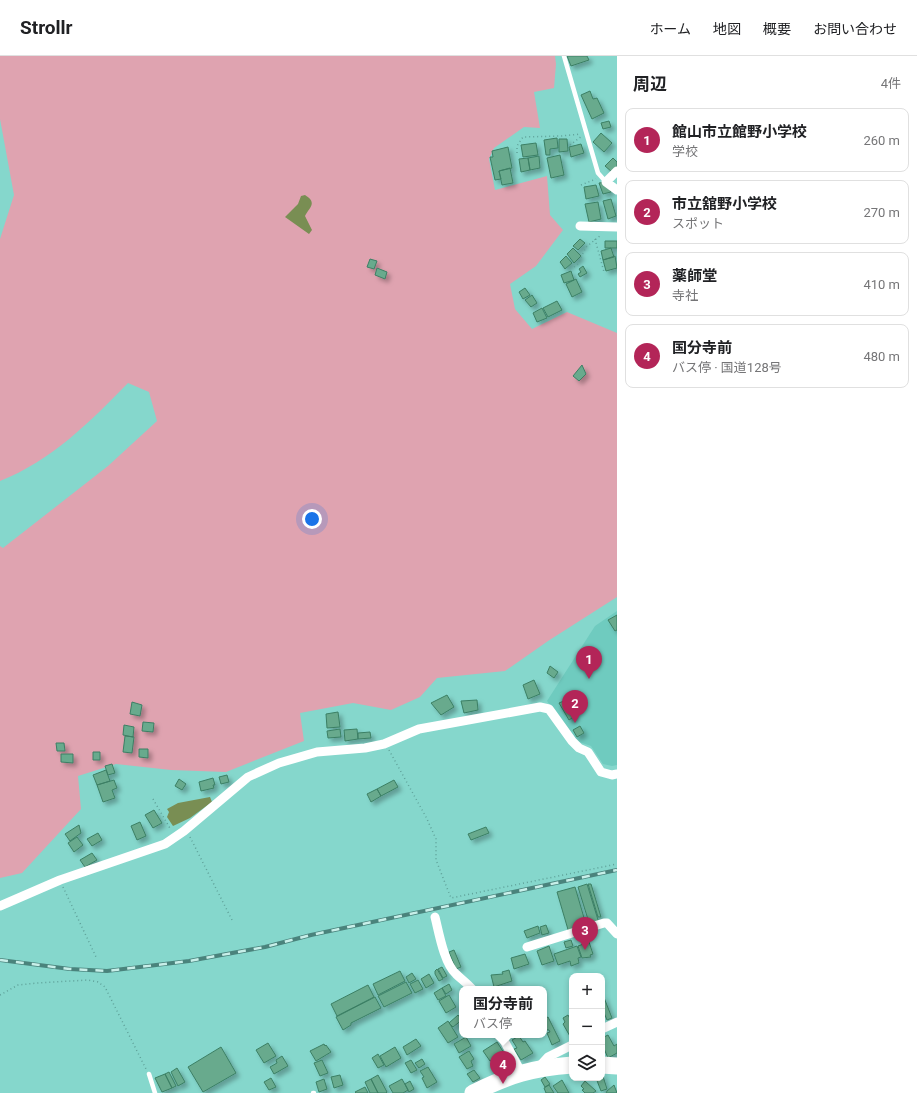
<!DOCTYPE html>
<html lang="ja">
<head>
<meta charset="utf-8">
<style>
  :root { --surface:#fff; --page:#f2f2f2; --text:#202124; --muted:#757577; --line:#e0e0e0; --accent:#b32558 }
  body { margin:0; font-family:Roboto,"Noto Sans JP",sans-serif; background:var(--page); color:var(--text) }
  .controls { position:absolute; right:12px; bottom:12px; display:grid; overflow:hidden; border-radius:8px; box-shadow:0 2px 6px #0003 }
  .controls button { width:36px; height:36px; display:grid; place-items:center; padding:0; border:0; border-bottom:1px solid var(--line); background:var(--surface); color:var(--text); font:20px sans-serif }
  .you { position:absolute; left:312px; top:463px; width:14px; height:14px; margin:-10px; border:3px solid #fff; border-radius:50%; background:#1a73e8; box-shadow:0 0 0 6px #1a73e833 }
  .badge { display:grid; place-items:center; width:26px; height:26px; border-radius:50%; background:var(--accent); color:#fff; font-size:13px; font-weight:700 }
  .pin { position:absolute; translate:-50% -33px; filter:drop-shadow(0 1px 2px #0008) }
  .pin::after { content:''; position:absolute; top:21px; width:14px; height:12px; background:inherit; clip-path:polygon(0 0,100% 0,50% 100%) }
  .popup { position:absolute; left:459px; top:930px; width:88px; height:52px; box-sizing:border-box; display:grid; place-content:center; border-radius:8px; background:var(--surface); filter:drop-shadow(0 1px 3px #0005); font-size:13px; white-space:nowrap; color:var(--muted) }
  .popup b { font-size:15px; color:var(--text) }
  .popup::after { content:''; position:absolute; left:50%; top:100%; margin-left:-8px; border:8px solid transparent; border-top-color:var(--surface) }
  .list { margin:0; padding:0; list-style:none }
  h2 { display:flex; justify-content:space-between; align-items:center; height:52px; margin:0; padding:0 16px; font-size:17px }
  h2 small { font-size:13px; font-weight:400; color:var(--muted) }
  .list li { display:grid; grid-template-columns:26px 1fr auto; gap:12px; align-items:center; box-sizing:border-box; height:64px; margin:0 8px 8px; padding:0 8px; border:1px solid var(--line); border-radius:8px }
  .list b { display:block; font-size:15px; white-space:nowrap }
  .list p { margin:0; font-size:13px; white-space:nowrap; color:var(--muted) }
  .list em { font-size:13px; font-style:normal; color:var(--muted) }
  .icon { flex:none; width:22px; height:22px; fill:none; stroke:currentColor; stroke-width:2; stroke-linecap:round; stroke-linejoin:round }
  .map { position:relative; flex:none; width:617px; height:1037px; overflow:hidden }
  header { display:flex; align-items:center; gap:24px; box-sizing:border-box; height:56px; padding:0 20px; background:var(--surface); border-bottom:1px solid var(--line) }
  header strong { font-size:19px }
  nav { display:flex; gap:22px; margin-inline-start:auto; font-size:14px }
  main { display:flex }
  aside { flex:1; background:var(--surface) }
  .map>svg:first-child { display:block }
  .built { fill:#6fcbbf }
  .green { fill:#dfa3b0 }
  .water { fill:#798e53 }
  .building { fill:#67aa8d; stroke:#3c7f64; filter:url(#shadow) }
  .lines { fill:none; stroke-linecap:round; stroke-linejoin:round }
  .path { stroke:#5fa199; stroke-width:1.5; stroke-dasharray:1 3; stroke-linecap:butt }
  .lane { stroke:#fff; stroke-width:4.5 }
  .street { stroke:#fff; stroke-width:9 }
  .highway { stroke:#fff; stroke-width:17 }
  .rail-casing { stroke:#4a837c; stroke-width:4 }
  .rail { stroke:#c8efe9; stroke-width:2.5; stroke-dasharray:8; stroke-linecap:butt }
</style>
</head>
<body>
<header>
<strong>Strollr</strong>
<nav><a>ホーム</a><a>地図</a><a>概要</a><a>お問い合わせ</a></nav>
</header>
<main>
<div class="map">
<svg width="617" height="1037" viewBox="0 0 617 1037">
  <defs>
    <filter id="shadow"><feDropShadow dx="3.5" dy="3.5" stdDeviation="2" flood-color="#0004"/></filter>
  </defs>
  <rect width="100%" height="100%" fill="#85d7cc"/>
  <path class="built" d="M617 555V709L612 710 603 708 591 690 576 685 547 645 595 570Z"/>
  <path class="green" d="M0 0H555L556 8 554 32 534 36 540 72 524 71 494 92 489 103 495 134 547 120 550 159 563 174 536 210 510 228 515 253 532 273 567 256 617 277V541L548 585 505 615 437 622 420 641 391 654 353 647 300 657 304 685 226 716 171 714 116 708 78 720 81 753 22 817 0 822V490L3 492 108 410 157 365 149 336 128 327C90 366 51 405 0 425V183L14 139 0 63Z"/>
  <path class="water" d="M305 139C318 147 309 152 305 160L312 174 309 178 285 161 298 148 301 140Z
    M210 741 212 746 190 762 173 770 167 761 169 756 167 753 178 747Z"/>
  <path class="building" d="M567 0H587L589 4 571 10Z
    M590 35 593 43 597 42 604 57 592 63 581 39Z
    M609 65 611 71 603 73 601 67Z
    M601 77 612 87 604 96 593 86Z
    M557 82 558 92 550 93V99H546L544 84Z
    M559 83H567L568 95 559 96Z
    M536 87 538 99 523 101 521 89Z
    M581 88 584 97 571 101 569 91Z
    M508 91 512 112 499 115 501 123 495 124 490 101H493L492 95Z
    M560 99 564 119 551 122 547 102Z
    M539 100 540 112 530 114 528 102Z
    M528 102 530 114 521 116 519 103Z
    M613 102 617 106V111L612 116 605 110Z
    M510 112 513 127 502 129 499 115Z
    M608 126 611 136 603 138 599 127Z
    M596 129 599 140 586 143 584 131Z
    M611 143 616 160 608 163 603 145Z
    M598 146 601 163 589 166 585 148Z
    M580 183 585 187 578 194 573 190Z
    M605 185H617V192H605Z
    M573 192 581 200 574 207 567 198Z
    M611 192 614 201 603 204 601 195Z
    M566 200 572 207 565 213 560 206Z
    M615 200 617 212 606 215 603 204Z
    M370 203 377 205 374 213 367 211Z
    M583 210 587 217 580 221 578 218 581 216 579 213Z
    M377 212 387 216 385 223 375 219Z
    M571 215 574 224 564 227 561 219Z
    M576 223 582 236 572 241 566 228Z
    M525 232 530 239 523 243 519 236Z
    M532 239 537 247 531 251 525 244Z
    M557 245 562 254 548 261 543 252Z
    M542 252 547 262 537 266 533 257Z
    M582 309 586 318 579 325 573 320Z
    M617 559V574L615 575 608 564Z
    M550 610 558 616 554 622 547 617Z
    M534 624 540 638 528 643 523 629Z
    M447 639 454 651 441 659 431 647Z
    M477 644 478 654 464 657 461 645Z
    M566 644 575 660 569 664 559 647Z
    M132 646 142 649 140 660 130 658Z
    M338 656 340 671 327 672 326 658Z
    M143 666 154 667 153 676 142 675Z
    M124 669 134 671 133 681 123 679Z
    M580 670 584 677 577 681 573 674Z
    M340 673 341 681 328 682 327 675Z
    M357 673 358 683 345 685 344 674Z
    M370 676 371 682 358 683V677Z
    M125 680 134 681 132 697 123 696Z
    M56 687H64L65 695H57Z
    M139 693H148V702L139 701Z
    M93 696H100V704H93Z
    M61 698H73V707L61 706Z
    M112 708 115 717 108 719 105 710Z
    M106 714 110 725 97 729 93 719Z
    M227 719 229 726 221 728 219 721Z
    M213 722 215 729H213L214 732 201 735 199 726Z
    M179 723 186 728 182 734 175 730Z
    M114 724 117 732 112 734 115 742 103 746 97 729Z
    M394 724 398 731 381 740 377 733Z
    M377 733 381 740 371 746 367 738Z
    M154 754 162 767 153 772 145 759Z
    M140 766 146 780 137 784 131 770Z
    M79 769 81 777 70 785 65 778Z
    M486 771 489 777 471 784 468 778Z
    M98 777 102 784 92 790 87 783Z
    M77 781 83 789 74 796 68 787Z
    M92 797 97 804 85 811 80 804Z
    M587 828 599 867 590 870 578 831Z
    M588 828H591L601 861H598Z
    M575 831 587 872 569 877 557 836Z
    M546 869 549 877 542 879 540 871Z
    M538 870 540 877 527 882 524 875Z
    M571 884 573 890 566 892 564 886Z
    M589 886 593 898 590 899 591 901 582 902 578 890Z
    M549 890 554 905 542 909 537 895Z
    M577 890 581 901 578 902 579 907 571 910 570 905 558 909 554 898Z
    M454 894 461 911 456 913 449 896Z
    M525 898 529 908 514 913 511 902Z
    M442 911 447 920 443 922 438 913Z
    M437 913 443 923 439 925 435 918V915Z
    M509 914 512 925 494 931 491 919 503 918 502 916Z
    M400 915 405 925 378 939 373 928Z
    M412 917 416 923 409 927 406 921Z
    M429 918 434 927 426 932 421 923Z
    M418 924 423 933 415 937 410 928Z
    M406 926 412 937 384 951 378 940Z
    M449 928 452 934 446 938 442 932Z
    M368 929 374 941 337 960 331 948Z
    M442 932 446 940 438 944 434 937Z
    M449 939 456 951 446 957 439 945Z
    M603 939 612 962 607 964 602 952Z
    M375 941 381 952 351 967V969L343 974 336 961Z
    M458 959 462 964 453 971 449 967Z
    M568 959 572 966 571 982 563 968 565 966 563 962Z
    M548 961 560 985 552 989 547 977 550 976 549 974H547L544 966V963Z
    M448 965 458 981 448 987 438 972Z
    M608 979 614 990 617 988V997L608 1002 602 988V982Z
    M519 980 523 986 525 985 533 997 521 1004 514 993 517 992 512 984Z
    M466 981 471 990 459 997 454 988Z
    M416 983 421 990 407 999 403 991Z
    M497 986 504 997 490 1005 483 995Z
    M268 987 276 1000 264 1007 256 994Z
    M324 988 325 990 326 989 331 996 316 1005 310 995Z
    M221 991 236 1017 203 1036 188 1011Z
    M395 991 401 1002 386 1011 380 1000Z
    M469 995 474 1003 471 1005 473 1010 467 1013 459 1001Z
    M378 998 384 1009 378 1012 372 1002Z
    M282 1000 288 1010 274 1018 270 1011 277 1007 276 1004Z
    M422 1003 425 1008 419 1012 415 1007Z
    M322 1004 328 1017 320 1020 314 1007Z
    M411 1004 417 1014 411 1017 405 1007Z
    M428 1011 437 1026 427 1032 422 1022 424 1021 420 1015Z
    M177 1012 185 1026 178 1030 171 1016Z
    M474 1014 480 1022 473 1026 467 1018Z
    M169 1016 176 1030 172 1032 165 1018Z
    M602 1017 607 1033 601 1035 596 1022H602Z
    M165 1018 172 1032 162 1036 155 1022Z
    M340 1019 343 1029 334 1032 331 1021Z
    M378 1019 387 1036 386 1037H378L371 1023Z
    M545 1021 550 1028 545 1031 541 1024Z
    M271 1022 276 1031 269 1034 264 1026Z
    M324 1023 327 1033 319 1036 316 1026Z
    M371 1023 378 1037H370L365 1026Z
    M402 1023 408 1034 403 1037H393L389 1030Z
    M562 1024 569 1037H558L553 1030Z
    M410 1025 414 1033 409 1036 405 1028Z
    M585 1025 596 1035 593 1037H585L582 1034 584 1033 581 1030Z
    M549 1029 554 1037H546L544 1032Z
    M614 1029 617 1037H606L607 1035Z
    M365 1031 368 1037H356L355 1036Z"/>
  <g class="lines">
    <path class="path" d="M570 89 582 80
      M517 97V90L523 81 561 80 581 78
      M581 129 596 123
      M595 183 604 216
      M574 211 578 208 586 191 601 179
      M389 694 426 761 436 783V804L451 842 617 808
      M153 743 171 774
      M190 781 233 866
      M63 831 97 903
      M0 939 18 929 38 927 88 924 98 926 105 931 146 1013"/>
    <path class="lane" d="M564 0 598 117 606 126
      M149 1018 155 1037
      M313 1037H314"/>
    <path class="street" d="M617 115 606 126 617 134
      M580 170 617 171
      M0 850 60 824 165 788 184 775 248 721 279 707 317 696 365 692 384 688 419 673 540 651 549 653 572 685 579 692 588 696 601 716 612 719 617 718
      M435 861C439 877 444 907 456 918 461 923 467 927 472 933
      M527 891 604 867H607L617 878
      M602 973 617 966
      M501 979 521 1016
      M538 1012 548 1001 572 989"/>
    <path class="highway" d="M602 1009 617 1010
      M473 1037C509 1019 532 1012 572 1009"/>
    <g class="rail-casing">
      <path id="rail" d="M0 904 70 913 107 915 189 905 265 891 311 879 617 814"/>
    </g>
    <use href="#rail" class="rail"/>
  </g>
</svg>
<div class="controls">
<button>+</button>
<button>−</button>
<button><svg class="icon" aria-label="layers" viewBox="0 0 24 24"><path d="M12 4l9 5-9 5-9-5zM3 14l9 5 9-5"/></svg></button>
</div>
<div class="you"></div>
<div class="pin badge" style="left:589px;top:623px">1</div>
<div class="pin badge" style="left:575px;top:667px">2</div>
<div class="pin badge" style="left:585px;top:894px">3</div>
<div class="pin badge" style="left:503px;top:1028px">4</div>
<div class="popup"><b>国分寺前</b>バス停</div>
</div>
<aside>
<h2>周辺<small>4件</small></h2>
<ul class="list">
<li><span class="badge">1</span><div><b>館山市立館野小学校</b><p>学校</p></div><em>260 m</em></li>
<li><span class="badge">2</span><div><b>市立舘野小学校</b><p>スポット</p></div><em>270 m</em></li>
<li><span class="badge">3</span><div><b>薬師堂</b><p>寺社</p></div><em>410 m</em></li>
<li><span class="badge">4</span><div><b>国分寺前</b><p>バス停 · 国道128号</p></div><em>480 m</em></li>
</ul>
</aside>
</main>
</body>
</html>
